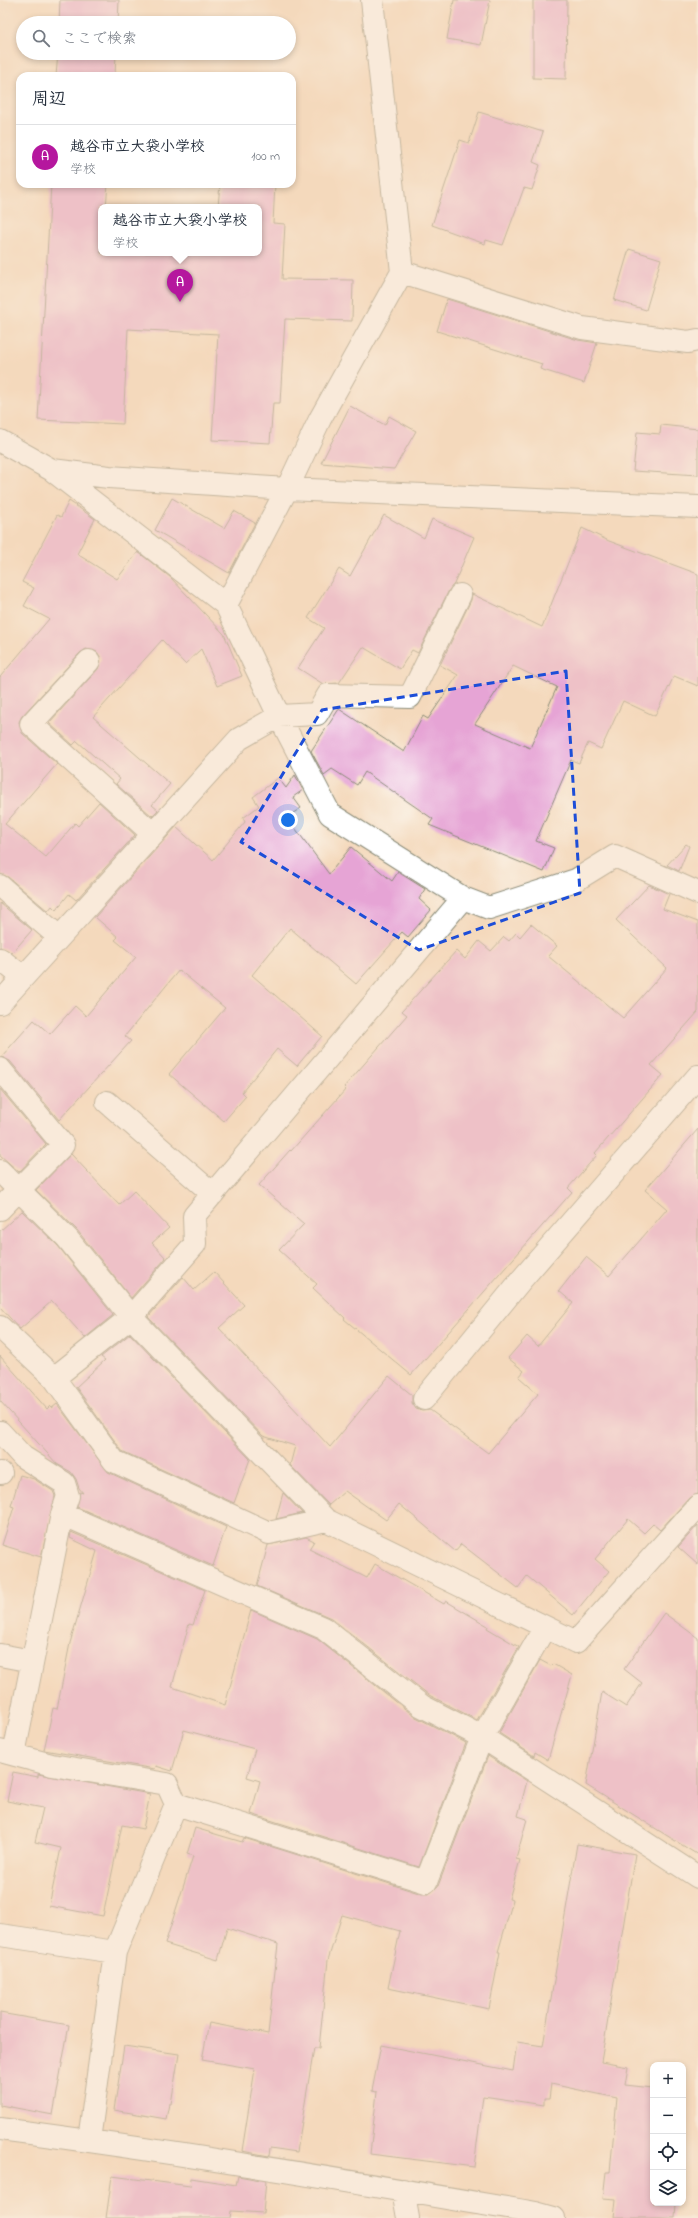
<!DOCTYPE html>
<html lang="ja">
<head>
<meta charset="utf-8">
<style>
  :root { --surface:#fff; --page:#f6f6f7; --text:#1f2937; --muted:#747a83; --line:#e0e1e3; --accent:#b5179e }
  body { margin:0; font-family:"Indie Flower","Klee One",sans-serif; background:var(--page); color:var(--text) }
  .controls { position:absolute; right:12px; bottom:12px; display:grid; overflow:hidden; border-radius:8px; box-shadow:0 2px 6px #0003 }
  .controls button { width:36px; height:36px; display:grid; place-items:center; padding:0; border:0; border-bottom:1px solid var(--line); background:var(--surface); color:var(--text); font:20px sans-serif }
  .you { position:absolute; left:288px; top:820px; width:14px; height:14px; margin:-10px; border:3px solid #fff; border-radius:50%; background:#1a73e8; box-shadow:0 0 0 6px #1a73e833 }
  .badge { display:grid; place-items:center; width:26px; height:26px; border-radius:50%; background:var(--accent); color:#fff; font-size:13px; font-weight:700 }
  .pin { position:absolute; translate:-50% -33px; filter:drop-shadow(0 1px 2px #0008) }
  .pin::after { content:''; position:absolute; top:21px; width:14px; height:12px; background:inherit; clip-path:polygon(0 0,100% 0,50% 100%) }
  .popup { position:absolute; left:98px; top:204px; width:164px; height:52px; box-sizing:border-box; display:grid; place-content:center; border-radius:8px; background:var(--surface); filter:drop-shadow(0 1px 3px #0005); font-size:13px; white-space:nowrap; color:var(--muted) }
  .popup b { font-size:15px; color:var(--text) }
  .popup::after { content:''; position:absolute; left:50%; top:100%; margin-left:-8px; border:8px solid transparent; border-top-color:var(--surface) }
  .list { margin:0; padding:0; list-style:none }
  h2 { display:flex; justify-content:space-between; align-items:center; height:52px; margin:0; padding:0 16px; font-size:17px }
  h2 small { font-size:13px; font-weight:400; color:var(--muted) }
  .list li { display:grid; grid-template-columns:26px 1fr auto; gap:12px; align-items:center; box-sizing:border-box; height:64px; padding:0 16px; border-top:1px solid var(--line) }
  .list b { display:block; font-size:15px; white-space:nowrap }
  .list p { margin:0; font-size:13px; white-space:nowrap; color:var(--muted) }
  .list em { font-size:13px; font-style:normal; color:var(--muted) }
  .icon { flex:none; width:22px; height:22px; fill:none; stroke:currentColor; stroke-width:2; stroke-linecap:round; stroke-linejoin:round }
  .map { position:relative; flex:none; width:698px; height:2218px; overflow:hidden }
  .search { position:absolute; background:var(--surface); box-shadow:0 2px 6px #0003; left:16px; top:16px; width:280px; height:44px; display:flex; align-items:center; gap:10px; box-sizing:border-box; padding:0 14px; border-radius:22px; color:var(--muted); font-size:15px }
  .panel { position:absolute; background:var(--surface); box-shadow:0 2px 6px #0003; left:16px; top:72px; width:280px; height:116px; border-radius:12px }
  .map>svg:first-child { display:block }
  .building { fill:#e6a4d5; fill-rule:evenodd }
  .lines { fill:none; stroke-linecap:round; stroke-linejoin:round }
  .minor-casing { stroke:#8a8b78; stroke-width:24 }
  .minor { stroke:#fff; stroke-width:22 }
  .marked { fill:none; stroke:#1d4ed8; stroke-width:3; stroke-dasharray:8 5; stroke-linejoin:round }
</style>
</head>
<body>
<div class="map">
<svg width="698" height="2218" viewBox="0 0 698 2218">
  <rect width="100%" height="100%" fill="#fdfcf7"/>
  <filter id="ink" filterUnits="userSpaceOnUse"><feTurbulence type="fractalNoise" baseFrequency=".025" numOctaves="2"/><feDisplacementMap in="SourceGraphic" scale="8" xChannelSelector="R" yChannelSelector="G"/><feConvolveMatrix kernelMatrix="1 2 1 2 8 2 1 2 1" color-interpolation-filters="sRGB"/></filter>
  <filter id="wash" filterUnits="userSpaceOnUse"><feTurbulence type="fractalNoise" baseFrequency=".012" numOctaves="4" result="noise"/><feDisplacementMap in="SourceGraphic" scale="16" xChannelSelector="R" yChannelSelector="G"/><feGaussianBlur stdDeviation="0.9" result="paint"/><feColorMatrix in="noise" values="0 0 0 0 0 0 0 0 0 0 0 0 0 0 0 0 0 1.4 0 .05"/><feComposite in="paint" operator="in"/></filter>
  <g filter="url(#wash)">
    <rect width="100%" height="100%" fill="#f4d9bc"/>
    <g id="blocks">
      <path class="building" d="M60 0H119L118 23H59Z
        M454 0H490L481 45 447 39Z
        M533 0H567L566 79 533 78Z
        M58 53H116L115 76H56Z
        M479 112 543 132 533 162 540 165 532 190 524 188 503 245 486 240 485 244 432 225 460 140 469 143Z
        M51 184H108L106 207H101V253H259V207H218L220 184H275L273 223 285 224 282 279 353 280 352 321 285 319 280 403H273L270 443 212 440 218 334 128 329 123 424 38 420Z
        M629 249 661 259 646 310 614 300Z
        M447 299 578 340 597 343 584 383 540 369 542 364 437 331Z
        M350 406 385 425 389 416 416 431 394 469 321 463Z
        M661 425 698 429V475L633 471 637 432 660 434Z
        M172 498 224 528 234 511 255 523 229 573 155 530Z
        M69 501 95 519 77 554 117 579 138 552 170 577 224 634 242 676 217 686 201 649 185 664 162 640 93 717 170 784 152 805 158 810 152 816 116 784 120 779 77 741 73 745 49 723 98 669 101 658 97 652 86 649 80 653 22 716 19 722 22 733 57 764 5 824 46 857 75 823 78 826 99 802 135 835 76 900 69 894 56 910 52 906 48 911 8 877 0 874V677L49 619 24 606 34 588 22 582 57 515 61 517Z
        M384 515 424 538 432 519 474 537 454 584 449 590 418 653 412 650 400 669 363 647 339 683 323 684 298 668 324 628 308 618 339 569 350 576Z
        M582 528 609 541 698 574V686L674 676 655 716 623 701 601 749 588 743 579 763 571 760 536 841 554 848 544 872 429 825 433 819 365 772 357 785 332 769 324 775 311 751 339 709 404 752 423 716 428 719 458 675 440 665 471 600 472 594 542 627ZM513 666 557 687 530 748 475 724Z
        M295 775 303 790 293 797 301 808 287 817 329 874 351 847 392 881 398 872 425 889 419 899 431 910 408 937 402 932 356 984 290 928 252 975 322 1036 297 1066 277 1049 242 1092 246 1096 224 1121 169 1074 225 1008 179 970 125 1036 131 1041 59 1120 10 1061 1 1057 34 1020 50 1034 75 1006 86 1016 136 957 115 940 118 937 95 917 176 827 213 860 245 822 243 818 259 806 253 797 278 778 286 788Z
        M686 844 689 846 679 871 667 865Z
        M649 885 669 894 663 909 698 922V1012L651 1065 663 1075 595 1153 597 1155 568 1188 572 1192 411 1375 344 1319 345 1318 313 1288 317 1284 279 1250 304 1224 259 1185 290 1150 291 1151 346 1089 344 1087 407 1015 402 1011 456 951 465 959 479 941 491 951 504 937 509 941 516 933 520 937 531 924 557 946 548 956 623 1018 667 968 616 920Z
        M0 903 32 930 12 953 0 947Z
        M0 1089 46 1144 19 1172 0 1155Z
        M698 1129V1494L689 1498 660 1530 653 1524 644 1533 628 1519 595 1559 609 1571 573 1615 527 1576 518 1588 461 1544 455 1551 399 1504 386 1520 345 1491 329 1505 290 1465 295 1446 263 1436 148 1317 183 1277 194 1290 214 1272 244 1305 219 1328 330 1447 389 1376 412 1395V1403L416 1409 422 1411 430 1410 488 1453 538 1394 519 1377 524 1371 508 1358 527 1336 538 1346 573 1303 559 1291 586 1257 609 1276 667 1209 645 1190Z
        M71 1154 119 1205 134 1191 169 1228 152 1243 166 1258 131 1298 77 1230 36 1190Z
        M22 1211 58 1246 113 1315 85 1338 52 1301 20 1329 0 1307V1231Z
        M130 1334 250 1459 234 1503 122 1451 76 1387 105 1360 101 1357Z
        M0 1356 47 1409 50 1406 52 1408 57 1404 108 1472 226 1527 213 1566 77 1507 80 1492 83 1493 79 1488 76 1479 71 1472 57 1464 0 1401Z
        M20 1475 34 1479 53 1491 55 1496 41 1557 2 1545 14 1507 11 1506Z
        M283 1493 302 1513 276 1519Z
        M698 1525V1565L678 1547Z
        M71 1532 205 1590 193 1625 189 1624 172 1687 225 1705 251 1610 317 1639 414 1716 466 1743 419 1867 251 1814 260 1781 247 1777 255 1749 184 1730 172 1771 156 1766 155 1769 44 1750 53 1708 57 1709 70 1643 97 1551 70 1538Z
        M306 1537 314 1541 309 1549 367 1578 375 1564 444 1604 446 1601 488 1626 487 1628 519 1647 477 1720 429 1695 331 1618 257 1586 268 1545Z
        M664 1613 698 1638V1855L586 1785 602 1692 626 1707 642 1683 624 1669Z
        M540 1660 551 1666 553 1664 572 1675 548 1760 535 1752 534 1756 499 1733Z
        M488 1756 527 1781 518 1816 527 1819 516 1859 520 1860 509 1899 513 1900 498 1952H500L489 2009 388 1988 400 1931 342 1915 328 1960 319 2048H314L297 2152 270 2148 269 2156 242 2151 255 2069 202 2060 209 2023 268 2034 278 1944 227 1928 218 1960 165 1944 193 1856 187 1854 195 1828 242 1842 244 1838 422 1894H429L438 1886Z
        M13 1772 38 1777V1774L150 1794 143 1829 122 1825 103 1916 49 1906 61 1848 35 1842 43 1808 7 1801Z
        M577 1844 635 1854 601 2062 628 2067 625 2085 653 2088V2203H676L675 2218H614L616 2199 603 2198 606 2172H610L617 2098 551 2084 549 2099H544V2105L483 2096 474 2167 370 2154 377 2092 372 2091 381 2045 513 2071 517 2042 543 2046Z
        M0 2013 69 2025 53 2115 0 2105Z
        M124 2046 179 2054 171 2104H169L166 2119 114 2110Z
        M112 2176 190 2186 191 2178 236 2185 238 2176 266 2181 263 2213 231 2211 230 2218H106Z"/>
    </g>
  </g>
  <g filter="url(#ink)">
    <use href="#blocks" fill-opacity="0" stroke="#8a8b78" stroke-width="1"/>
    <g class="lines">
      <g class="minor-casing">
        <path id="minor" d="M372 0 402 272
          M0 441 52 470 109 477 287 489 698 507
          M52 470 226 605 279 716 330 814 463 898 489 908 576 880 615 856 698 893
          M226 605 287 489 320 419 402 272 582 328 688 342 698 340
          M89 661 31 724 153 834
          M0 886 59 937
          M0 959 23 977
          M0 1003 239 739 279 716 317 714 328 695 410 697 460 595
          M0 1069 63 1145 0 1209
          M107 1102 213 1194
          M0 1171 67 1238 131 1317 326 1520
          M0 1327 54 1378 114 1461 269 1533 326 1520 576 1642 698 1506
          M54 1378 131 1317 195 1244 194 1216 463 898
          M424 1399 522 1279 698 1076
          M0 1432 23 1457 64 1483 68 1496 62 1514 323 1628 422 1706 482 1737 698 1877
          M0 1473H1
          M0 1655 32 1661
          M0 1751 52 1765 167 1784 176 1804
          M14 1754 62 1514
          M0 1935 115 1952
          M0 2129C179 2152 358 2183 536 2213L554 2218
          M89 2140 115 1952 176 1804 426 1882 482 1737 545 1627
          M403 2190 408 2218"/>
      </g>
      <use href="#minor" class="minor"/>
    </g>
  </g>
  <path d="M0 0H698V2218H0ZM566 671 580 893 419 950 241 842 322 710Z" fill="#f4d9bc" fill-opacity=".55" fill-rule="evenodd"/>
  <path class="marked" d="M566 671 580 893 419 950 241 842 322 710Z"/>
</svg>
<div class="controls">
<button>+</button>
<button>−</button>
<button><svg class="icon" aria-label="locate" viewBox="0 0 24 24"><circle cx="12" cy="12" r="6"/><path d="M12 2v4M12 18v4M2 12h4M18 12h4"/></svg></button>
<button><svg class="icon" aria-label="layers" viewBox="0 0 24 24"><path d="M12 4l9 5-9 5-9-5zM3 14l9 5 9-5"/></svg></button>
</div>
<div class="you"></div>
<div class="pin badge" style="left:180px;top:302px">A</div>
<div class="popup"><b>越谷市立大袋小学校</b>学校</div>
<div class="search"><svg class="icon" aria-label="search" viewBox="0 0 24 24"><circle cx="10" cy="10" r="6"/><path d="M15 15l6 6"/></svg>ここで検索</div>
<section class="panel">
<h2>周辺<small></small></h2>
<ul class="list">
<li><span class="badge">A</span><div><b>越谷市立大袋小学校</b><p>学校</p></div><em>100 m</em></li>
</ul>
</section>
</div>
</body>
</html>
